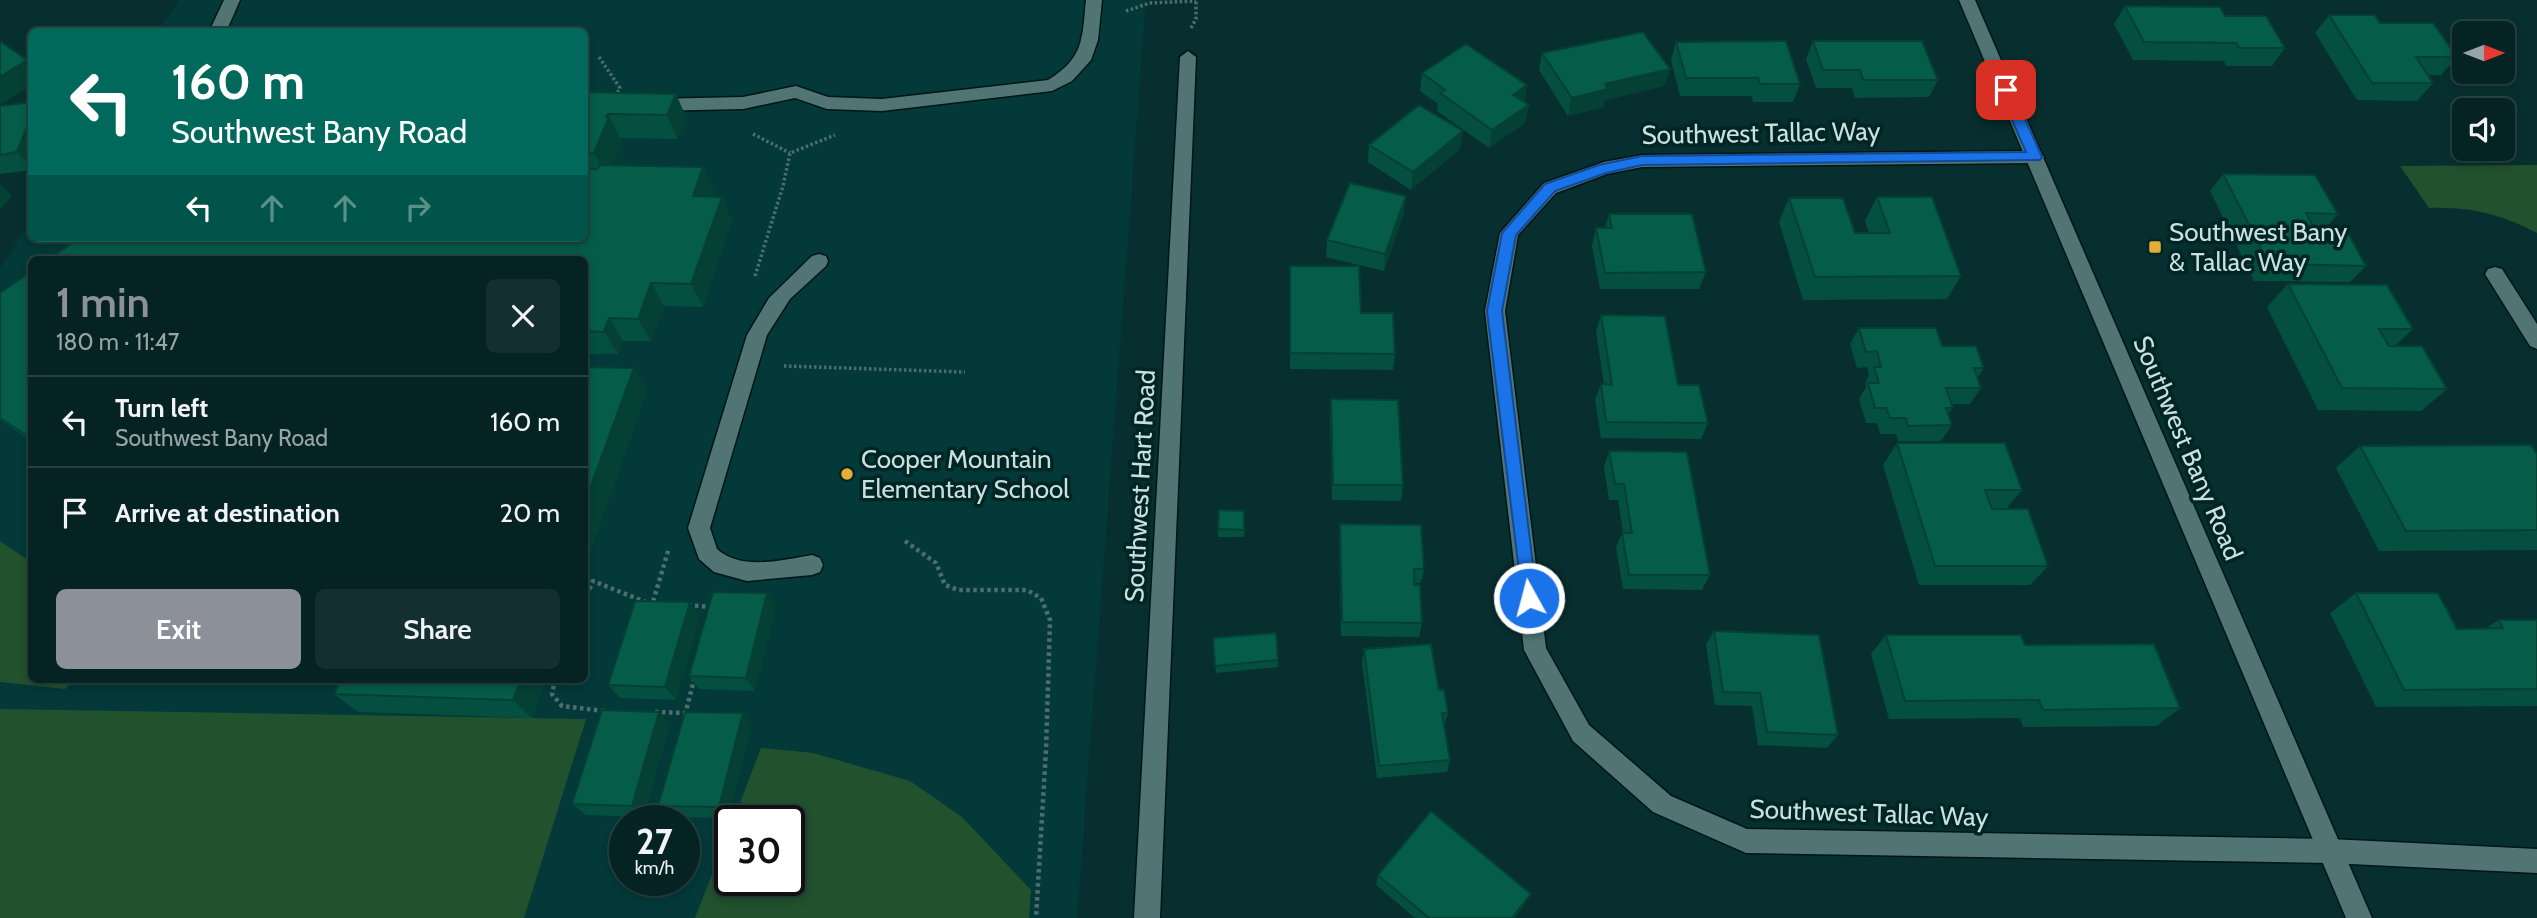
<!DOCTYPE html>
<html lang="en">
<head>
<meta charset="utf-8">
<style>
	:root { --surface:#062323; --page:#142f30; --text:#f1f3f6; --muted:#98a4a6; --line:#274041; --accent:#8c9099 }
	body { margin:0; font-family:Cabin,sans-serif; background:var(--page); color:var(--text); height:100vh; display:flex; flex-direction:column; font-size:26px; white-space:nowrap }
	* { box-sizing:border-box; margin:0 }
	p { font-size:23px; color:var(--muted) }
	.icon { flex:none; width:38px; height:38px; fill:none; stroke:currentColor; stroke-width:2; stroke-linecap:round; stroke-linejoin:round }
	.map { position:relative; flex:1; overflow:hidden }
	.details { position:absolute; left:28px; top:256px; width:560px; height:427px; display:flex; flex-direction:column; background:var(--surface); border-radius:10px; box-shadow:0 4px 10px #0003,0 0 0 2px var(--line) }
	.details>* { flex:none }
	.guide { position:absolute; left:28px; top:28px; width:560px; height:214px; border-radius:10px; box-shadow:0 4px 10px #0003,0 0 0 2px var(--line); background:#00695c; color:#fff; overflow:hidden }
	.needle { width:46px; rotate:90deg }
	.buttons { position:absolute; left:2452px; top:21px; display:grid; gap:14px }
	.buttons a { display:grid; place-items:center; width:63px; height:63px; border-radius:10px; background:var(--surface); box-shadow:0 4px 10px #0003,0 0 0 2px var(--line); font-size:35px }
	.speed { position:absolute; left:609px; top:805px; display:flex; gap:14px; font-size:35px; font-weight:700; text-align:center }
	.speed>* { display:grid; place-content:center; width:91px; height:91px; border-radius:50%; background:var(--surface); box-shadow:0 4px 10px #0003,0 0 0 2px var(--line); line-height:1 }
	.speed small { font-size:18px; font-weight:400 }
	.speed .limit { border:4px solid #111; border-radius:10px; background:#fff; color:#111 }
	.pin { position:absolute; display:grid; place-items:center; width:60px; height:60px; color:#fff; margin:-30px; border-radius:14px; box-shadow:0 4px 10px #0006 }
	.me { position:absolute; width:77px; margin:-38px; rotate:353deg; stroke-linejoin:round; filter:drop-shadow(0 0 5px #0008) }
	.turn { display:flex; align-items:center; gap:24px; height:147px; padding:0 28px; font-size:32px }
	.turn .icon { width:91px; height:91px; stroke-width:2.5 }
	.turn b { display:block; font-size:49px; line-height:60px }
	.lanes { display:flex; align-items:center; height:66px; padding:0 28px; background:#0003; justify-content:center; gap:35px; direction:ltr }
	.lanes .off { opacity:.35 }
	.round { display:grid; place-items:center; flex:none; width:74px; height:74px; border-radius:10px; background:var(--page) }
	.head { display:flex; align-items:center; justify-content:space-between; height:119px; padding:0 28px }
	h1 { font-size:42px; font-weight:600; line-height:52px; color:var(--accent) }
	.button { display:flex; gap:14px; margin-top:auto; padding:14px 28px }
	.button a { flex:1; height:80px; border-radius:10px; background:var(--accent); color:#fff; font-size:28px; font-weight:600; line-height:80px; text-align:center }
	.button a+a { background:var(--page); color:var(--text) }
	ul { padding:0; list-style:none }
	li { display:flex; align-items:center; gap:21px; height:91px; padding:0 28px; border-top:2px solid var(--line) }
	li div { flex:1 }
	li b { display:block; font-size:26px }
	li em { font-style:normal }
	.map>svg:first-child { display:block }
</style>
</head>
<body>
<div class="map">
<svg width="2537" height="918" viewBox="0 0 2537 918">
	<rect width="100%" height="100%" fill="#082f2f"/>
	<path fill="#033939" fill-rule="evenodd" d="M179 0H1146L1077 918H0V268L31 221 32 238H584V32L158 31ZM32 259H584V679H32ZM625 821H684V880H625ZM730 821H789V880H730Z"/>
	<path fill="#22512d" d="M2537 165V233C2502 214 2468 206 2429 208L2400 166Z
		M0 541 31 562 32 679H75L65 689 0 682Z
		M0 709 586 719 524 918H0Z
		M761 748 813 753 910 781 962 817 1031 890 1029 918H695L730 829V880H789V821H733Z"/>
	<g fill="none" stroke-linecap="round" stroke-linejoin="round">
		<defs>
			<path id="lane" d="M224 0H240L226 32H209Z
				M1086 0H1102L1098 40 1091 60 1072 81 1052 91 882 111 827 109 795 98 743 109 653 111 644 105 653 99 743 97 796 86 828 97 882 99 1048 80C1084 58 1082 39 1086 0Z
				M1188 51 1196 57 1160 918H1134L1180 57Z
				M819 254 826 256 828 261 826 266 790 299 767 335 710 528 717 549C741 571 783 560 812 555L820 558 823 565 820 572 812 575 747 581 714 572 699 559 688 528 747 335 769 298 812 256Z"/>
			<path id="street" d="M2035 151 2041 153 2044 157 2041 161 2035 163 1642 167 1607 174 1556 193 1518 235 1505 311 1546 648 1589 725 1671 796 1747 829 2330 839 2537 849V873L2330 863 1746 853 1653 812 1573 741 1524 650 1485 311 1500 233 1544 183 1604 162 1642 155Z
				M2495 267 2502 269 2537 324V349L2530 346 2485 274 2488 269Z"/>
			<path id="secondary" d="M1959 0H1975L2372 918H2346Z"/>
		</defs>
		<use href="#lane" stroke="#001516" stroke-width="3"/>
		<use href="#street" stroke="#001516" stroke-width="3"/>
		<use href="#secondary" stroke="#001516" stroke-width="3"/>
		<path stroke="#4e6e6e" stroke-width="3.5" stroke-dasharray="2.5 2.5" stroke-linecap="butt" d="M1126 11 1150 3 1196 1
			M1191 28 1196 19V0
			M599 57 620 88 616 95
			M753 134 790 153
			M755 276 783 186 790 153 835 135
			M784 366 965 372"/>
		<path stroke="#4e6e6e" stroke-width="4.5" stroke-dasharray="3.5 3.5" stroke-linecap="butt" d="M905 541 936 563 945 585 958 590H1027L1041 598 1050 620 1046 750 1036 918
			M584 602 593 581 648 603
			M655 605H652L669 548
			M688 605 712 607
			M555 679 552 694 562 706 604 711
			M655 712 686 713
			M685 715 695 676"/>
		<use href="#lane" fill="#507574" fill-rule="evenodd"/>
		<use href="#street" fill="#507574" fill-rule="evenodd"/>
		<use href="#secondary" fill="#507574" fill-rule="evenodd"/>
	</g>
	<path fill="#044f3f" d="M2125 6 2225 16 2285 48 2272 66H2226L2224 61 2133 60 2114 24Z
		M2329 15 2457 57 2441 75H2428L2433 83 2417 101 2357 100 2315 33Z
		M1813 41 1938 80 1929 97 1855 98 1852 88H1816L1806 59Z
		M1676 42 1800 84 1793 102H1753L1752 96H1680L1671 60Z
		M1542 53 1670 69 1664 86 1605 100 1603 107 1568 116 1539 70Z
		M1422 73 1527 85 1524 102 1525 123 1489 148 1437 111 1438 104 1420 91Z
		M584 92 687 119 678 139 620 138 622 142 612 165 703 167 714 191 712 196 722 197 732 220 703 307 664 306 651 341H623L618 354H584Z
		M32 102V170L0 174V106Z
		M1369 145 1460 149 1411 190 1368 162Z
		M2223 174 2338 214 2325 229 2366 266 2350 282 2254 281 2210 191Z
		M1877 197 1961 276 1947 299 1803 300 1779 222 1789 198 1855 233H1869L1865 221Z
		M1404 213 1384 271 1326 257 1327 240Z
		M1609 214 1706 272 1699 289H1600L1592 246 1596 228H1605Z
		M1290 266 1361 313 1395 354 1393 370 1290 369Z
		M32 271V442L0 420V293Z
		M2288 284 2413 329 2395 346 2447 389 2421 411 2318 410 2267 307Z
		M1601 315 1678 385 1708 423 1701 439 1601 438 1595 400 1601 384H1604L1596 332Z
		M1859 328 1942 346 1984 368 1978 377 1981 388 1970 404H1952L1953 408 1948 414 1952 425 1941 441H1898L1896 434H1880L1877 423H1866L1859 399 1866 387 1865 383 1869 375 1867 367 1857 368 1850 344Z
		M1331 399 1403 485 1401 501 1332 500 1330 415Z
		M1897 443 2022 490 2006 509 2048 566 2030 585H1919L1883 465Z
		M2360 446 2537 454V550L2379 551 2336 468Z
		M1609 451 1710 575 1702 590 1623 589 1616 547 1622 533H1623L1618 500H1609L1604 467Z
		M1244 511V537H1218V529Z
		M1340 524 1424 569 1421 583H1414L1422 623 1419 637 1341 636 1339 538Z
		M767 593 776 607 755 691 699 689 689 676Z
		M2356 593 2457 629 2486 628 2499 620H2537V706L2376 707 2330 613Z
		M700 616 676 700 620 698 608 685Z
		M1714 631 1838 735 1827 748 1758 745 1752 706 1715 705 1706 644Z
		M1886 635 2025 645 2180 708 2157 726 2023 727 2020 718 1889 719 1871 654Z
		M1213 638 1278 660V667L1216 673Z
		M1364 649 1439 690 1448 713 1444 726 1450 760 1447 772 1377 778 1362 663Z
		M546 679 532 718 358 712 334 694Z
		M670 724 644 817 586 815 572 804Z
		M752 726 729 818 670 817 658 806Z
		M1378 875 1525 904 1515 918H1415L1376 885Z"/>
	<path fill="#044033" d="M27 60 32 65V85L0 105V77Z
		M1670 69 1664 86 1605 100 1603 107 1568 116 1572 98 1605 84Z
		M1527 85 1524 103 1513 95Z
		M676 94 687 119 678 139 667 115Z
		M1529 105 1525 123 1489 148 1492 130Z
		M608 114 622 142 607 177 594 153Z
		M32 115V167L17 152Z
		M1463 131 1460 149 1411 190 1413 172Z
		M584 155 596 177 584 183Z
		M703 167 714 191 704 220 693 196Z
		M0 184 12 195 0 210Z
		M1406 196 1404 213 1384 271 1385 254Z
		M722 197 732 220 703 307 691 284Z
		M651 283 664 306 651 341 638 319Z
		M609 318 623 341 618 354 604 332Z
		M634 368 648 390 584 570V505Z
		M767 593 776 607 755 691 746 678Z
		M690 602 700 616 676 700 665 687Z
		M521 679H546L532 718 513 700Z
		M659 712 670 724 644 817 632 806Z
		M743 713 752 726 729 818 719 807Z
		M1531 894 1525 904 1515 918H1512Z"/>
	<path fill="#055c49" stroke="#044033" stroke-width="2" d="M2125 6 2220 7 2225 16H2266L2285 48H2239L2236 43 2144 42Z
		M2329 15H2375L2380 23H2433L2457 57H2416L2433 83H2372Z
		M1643 32 1670 69 1605 84 1608 89 1572 98 1542 53Z
		M0 41 27 60 0 77Z
		M1786 41 1800 84H1760L1758 78H1686L1676 42Z
		M1813 41H1922L1938 80H1863L1860 70H1823Z
		M1466 44 1527 85 1513 95 1529 105 1492 130 1440 93 1445 90 1422 73Z
		M584 92 676 94 667 115 608 114 606 117H609L594 153H584Z
		M32 102V115L17 152 0 155V106Z
		M1419 105 1463 131 1413 172 1369 145Z
		M600 165 703 167 693 196 722 197 691 284 651 283 638 319 609 318 604 332 584 331V259H49L79 238H584V169H597Z
		M2223 174 2315 175 2338 214 2306 213 2314 228 2346 229 2366 266 2269 264Z
		M1350 183 1406 196 1385 254 1327 240Z
		M1877 197H1932L1961 276 1815 277 1789 198H1843L1855 233H1890Z
		M1609 214H1692L1706 272 1605 273 1596 228H1612Z
		M1290 266H1359L1361 313H1393L1395 354 1290 353Z
		M32 271V439L0 418V293Z
		M2288 284 2387 285 2413 329H2379L2389 346H2422L2447 389 2342 388Z
		M1601 315 1665 316 1678 385H1699L1708 423 1606 422 1601 384 1612 385Z
		M1859 328H1936L1942 346H1976L1984 368H1974L1981 388H1946L1953 408H1946L1952 425 1908 426 1906 418H1890L1886 408H1875L1868 383H1879L1874 367H1881L1877 351 1866 352Z
		M584 367 634 368 584 505Z
		M1331 399 1398 400 1403 485H1333Z
		M1897 443H2005L2022 490H1985L1992 509H2028L2048 566H1935Z
		M2531 445 2537 454V530L2406 531 2360 446Z
		M1609 451 1687 452 1710 575H1629L1622 533H1632L1624 484H1615Z
		M1219 510 1244 511V530L1218 529Z
		M1340 524 1421 525 1424 569H1414V585H1420L1422 623 1342 622Z
		M713 592 767 593 746 678 689 676Z
		M2356 593H2438L2457 629 2503 628 2499 620H2537V689L2404 690Z
		M635 601 690 602 665 687 608 685Z
		M1714 631 1819 635 1838 735 1767 732 1760 693 1723 692Z
		M1276 633 1278 660 1215 666 1213 638Z
		M1886 635H2021L2025 645 2154 644 2180 708 2043 710 2039 700 1905 701Z
		M1431 644 1439 690H1444L1448 713H1442L1450 760 1379 766 1364 649Z
		M341 679H521L513 700 334 694Z
		M602 710 659 712 632 806 572 804Z
		M685 712 743 713 719 807 658 806Z
		M1431 811 1531 894 1512 918H1429L1378 875Z"/>
	<path fill="#1a73e8" stroke="#114b97" stroke-width="2" d="M2006 85 2012 90 2042 157 2040 160 1642 165 1606 173 1555 191 1516 235 1502 311 1537 598 1535 603 1529 605 1523 603 1487 311 1502 233 1545 184 1599 165 1642 156 2026 152 1999 90Z"/>
	<g fill="#e6ad36" stroke="#002525" stroke-width="2.5">
		<rect x="2148" y="240" width="14" height="14" rx="3.5"/>
		<circle cx="847" cy="474" r="7"/>
	</g>
	<g text-anchor="middle" dominant-baseline="central" stroke-width="7" stroke-linejoin="round" paint-order="stroke">
		<g font-size="26" fill="#cbdfde" stroke="#002525">
			<text transform="translate(1761 133) rotate(-1)">Southwest Tallac Way</text>
			<text transform="translate(2188 448) rotate(67)">Southwest Bany Road</text>
			<text transform="translate(1140 486) rotate(-87)">Southwest Hart Road</text>
			<text transform="translate(1869 813) rotate(2)">Southwest Tallac Way</text>
		</g>
		<g font-size="26" fill="#cbdfde" stroke="#002525" text-anchor="start">
			<text x="2169" y="232">Southwest Bany<tspan x="2169" dy="30">&amp; Tallac Way</tspan></text>
			<text x="861" y="459">Cooper Mountain<tspan x="861" dy="30">Elementary School</tspan></text>
		</g>
	</g>
</svg>
<div class="buttons">
<a><svg class="needle" viewBox="-14 -14 28 28"><path d="M0-13l5 13h-10z" fill="#e53935"/><path d="M0 13l5-13h-10z" fill="#98a4a6"/></svg></a>
<a><svg class="icon" aria-label="sound" viewBox="0 0 24 24"><path d="M4 9h4l5-4v14l-5-4H4zM17 9q2 3 0 6"/></svg></a>
</div>
<div class="speed"><div>27<small>km/h</small></div><div class="limit">30</div></div>
<div class="pin" style="left:2006px;top:90px;background:#d93025"><svg class="icon" aria-label="arrive" viewBox="0 0 24 24"><path d="M6 21V4h12l-3 4 3 4H6"/></svg></div>
<svg class="me" style="left:1529px;top:598px" viewBox="-20 -20 40 40"><circle r="17" fill="#1a73e8" stroke="#fff" stroke-width="3"/><path d="M0-11L8 9 0 5-8 9z" fill="#fff"/></svg>
<div class="guide">
<div class="turn"><svg class="icon" aria-label="left" viewBox="0 0 24 24"><path d="M17 20v-9H6M10 6l-5 5 5 5"/></svg><div><b>160 m</b>Southwest Bany Road</div></div>
<div class="lanes"><svg class="icon" aria-label="left" viewBox="0 0 24 24"><path d="M17 20v-9H6M10 6l-5 5 5 5"/></svg><svg class="icon off" aria-label="ahead" viewBox="0 0 24 24"><path d="M12 20V5M6 11l6-6 6 6"/></svg><svg class="icon off" aria-label="ahead" viewBox="0 0 24 24"><path d="M12 20V5M6 11l6-6 6 6"/></svg><svg class="icon off" aria-label="right" viewBox="0 0 24 24"><path d="M7 20v-9h11M14 6l5 5-5 5"/></svg></div>
</div>
<section class="details">
<div class="head"><div><h1>1 min</h1><p>180 m · 11:47</p></div><a class="round"><svg class="icon" aria-label="close" viewBox="0 0 24 24"><path d="M6 6l12 12M18 6L6 18"/></svg></a></div>
<ul>
<li><svg class="icon" aria-label="left" viewBox="0 0 24 24"><path d="M17 20v-9H6M10 6l-5 5 5 5"/></svg><div><b>Turn left</b><p>Southwest Bany Road</p></div><em>160 m</em></li>
<li><svg class="icon" aria-label="arrive" viewBox="0 0 24 24"><path d="M6 21V4h12l-3 4 3 4H6"/></svg><div><b>Arrive at destination</b></div><em>20 m</em></li>
</ul>
<div class="button"><a>Exit</a><a>Share</a></div>
</section>
</div>
</body>
</html>
